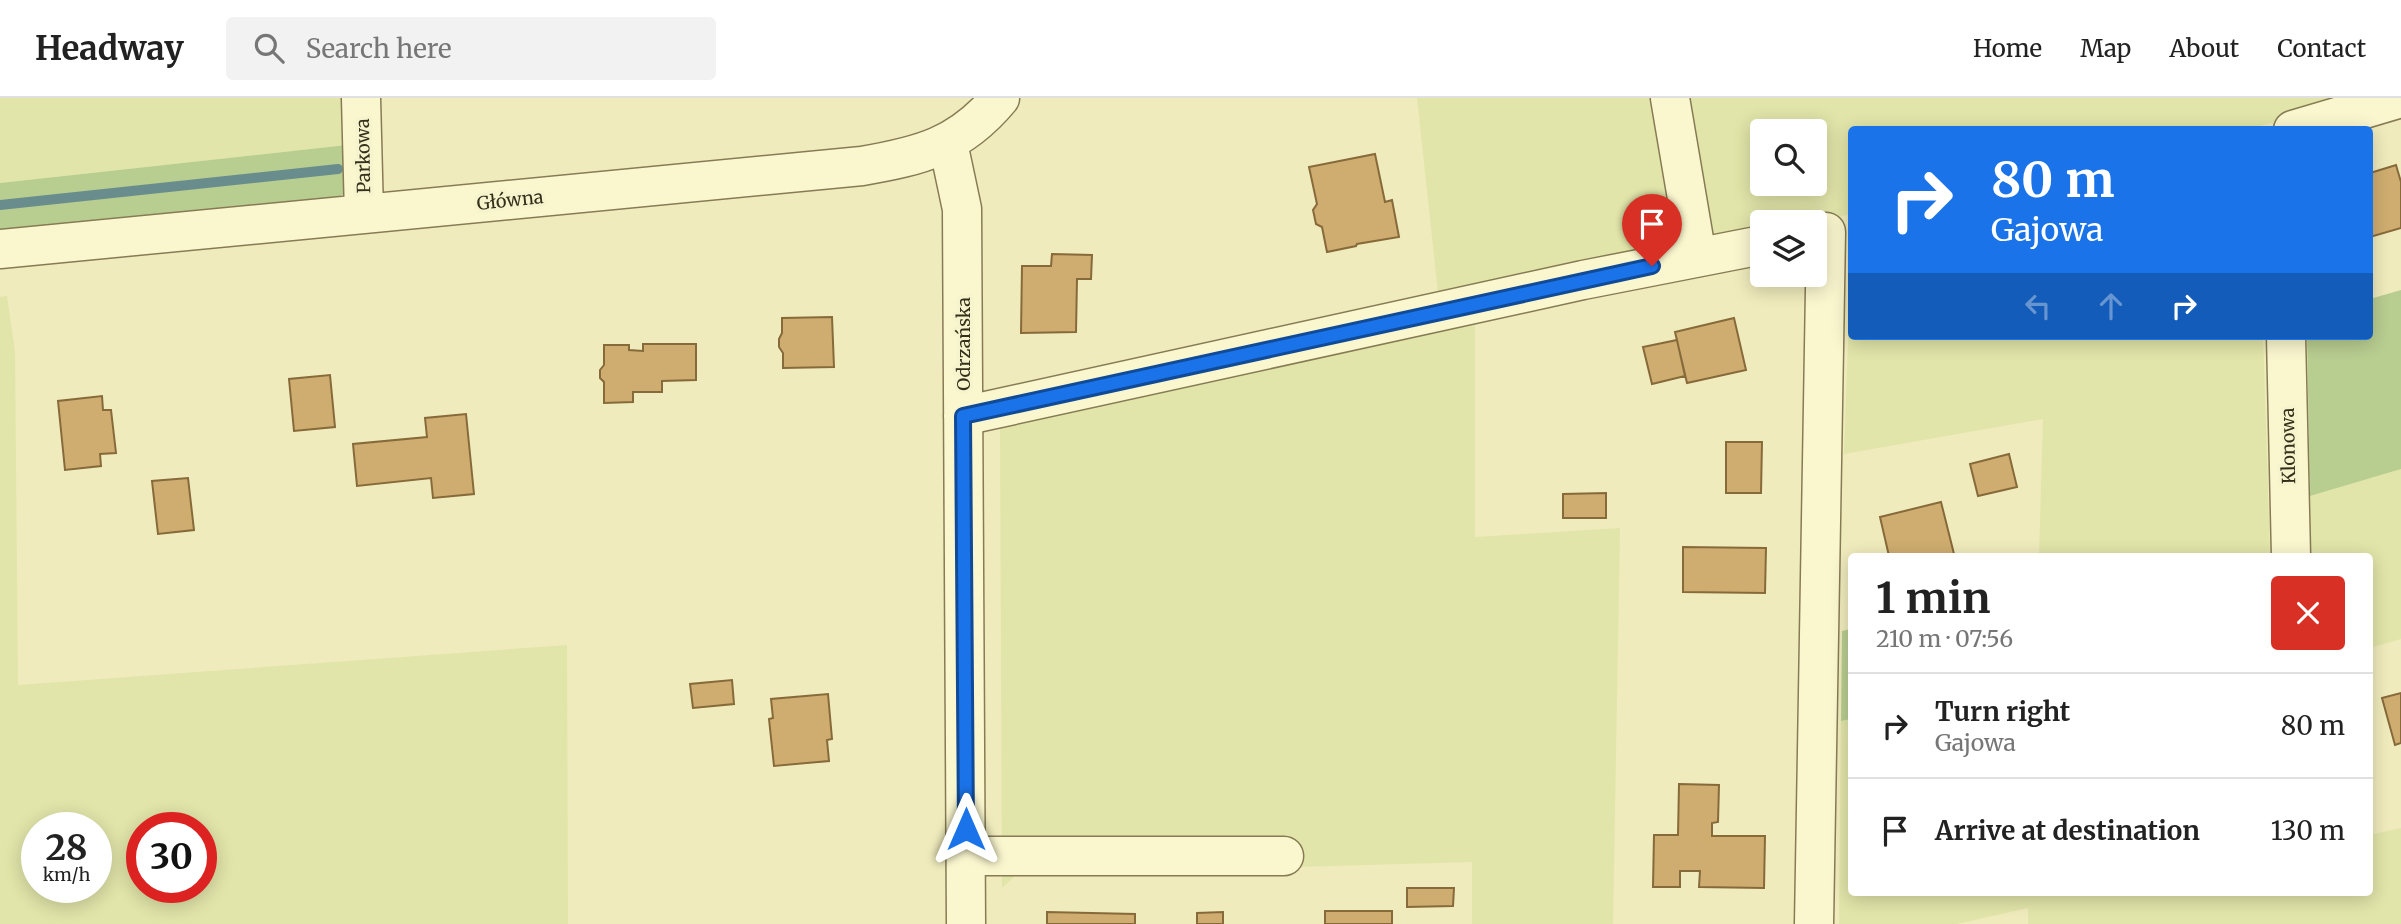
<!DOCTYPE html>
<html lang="en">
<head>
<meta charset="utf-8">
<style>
	:root { --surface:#fff; --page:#f2f2f2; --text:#222; --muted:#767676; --line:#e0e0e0 }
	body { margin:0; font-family:Merriweather,serif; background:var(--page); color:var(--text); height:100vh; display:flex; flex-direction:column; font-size:26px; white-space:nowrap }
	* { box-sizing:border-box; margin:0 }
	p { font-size:23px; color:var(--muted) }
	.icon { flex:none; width:38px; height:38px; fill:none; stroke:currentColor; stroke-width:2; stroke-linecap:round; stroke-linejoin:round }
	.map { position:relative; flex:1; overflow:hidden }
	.side { position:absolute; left:1848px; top:455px; width:525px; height:343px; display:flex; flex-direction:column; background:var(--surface); border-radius:7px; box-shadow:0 4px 18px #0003 }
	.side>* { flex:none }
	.guide { position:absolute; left:1848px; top:28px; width:525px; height:214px; border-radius:7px; box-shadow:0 4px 18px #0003; background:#1a73e8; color:#fff; overflow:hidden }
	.tools { position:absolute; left:1750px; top:21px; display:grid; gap:14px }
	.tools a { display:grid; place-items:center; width:77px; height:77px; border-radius:7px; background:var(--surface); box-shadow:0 4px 18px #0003; font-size:35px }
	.speed { position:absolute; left:21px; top:714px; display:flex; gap:14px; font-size:35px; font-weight:700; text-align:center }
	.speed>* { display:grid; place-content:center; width:91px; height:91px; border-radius:50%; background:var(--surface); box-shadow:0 4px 18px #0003; line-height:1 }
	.speed small { font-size:18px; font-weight:400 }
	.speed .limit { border:10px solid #d22; background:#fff; color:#111 }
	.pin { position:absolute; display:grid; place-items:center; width:60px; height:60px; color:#fff; margin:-72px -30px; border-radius:50% 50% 50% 0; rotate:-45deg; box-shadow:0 0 7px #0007 }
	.pin .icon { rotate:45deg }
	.me { position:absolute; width:77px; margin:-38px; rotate:0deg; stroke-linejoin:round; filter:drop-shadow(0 0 5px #0008) }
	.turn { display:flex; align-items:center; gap:24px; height:147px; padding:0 28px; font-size:32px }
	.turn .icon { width:91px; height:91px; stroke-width:2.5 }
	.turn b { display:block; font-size:49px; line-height:60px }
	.lanes { display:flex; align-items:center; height:66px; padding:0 28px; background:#0003; justify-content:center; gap:35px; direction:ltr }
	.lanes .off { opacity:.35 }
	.round { display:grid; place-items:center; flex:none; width:74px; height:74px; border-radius:7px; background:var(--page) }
	.overview { display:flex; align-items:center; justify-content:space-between; height:119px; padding:0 28px }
	h1 { font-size:42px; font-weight:700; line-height:52px }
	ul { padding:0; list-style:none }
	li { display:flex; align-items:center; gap:21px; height:105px; padding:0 28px; border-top:2px solid var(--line) }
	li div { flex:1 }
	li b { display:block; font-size:26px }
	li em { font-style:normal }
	header { display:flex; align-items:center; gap:42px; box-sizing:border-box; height:98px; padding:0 35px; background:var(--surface); border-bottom:2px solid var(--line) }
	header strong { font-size:33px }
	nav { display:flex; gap:38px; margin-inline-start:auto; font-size:24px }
	.search { width:490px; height:63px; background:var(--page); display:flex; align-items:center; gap:18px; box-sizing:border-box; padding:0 24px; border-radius:7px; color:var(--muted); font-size:26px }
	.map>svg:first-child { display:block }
</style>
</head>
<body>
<header>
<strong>Headway</strong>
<div class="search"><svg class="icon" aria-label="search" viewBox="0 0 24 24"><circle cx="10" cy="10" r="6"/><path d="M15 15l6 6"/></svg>Search here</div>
<nav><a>Home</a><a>Map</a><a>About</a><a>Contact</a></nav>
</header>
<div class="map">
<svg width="2401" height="826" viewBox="0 0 2401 826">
	<rect width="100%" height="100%" fill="#efebbc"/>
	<path fill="#e1e5a9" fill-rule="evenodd" d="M0 0H343L347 47 0 85Z
		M1417 0H2357L2250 31 1852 32 1851 116 1814 124H1762V135L1439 204ZM1762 33H1815V86H1762Z
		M1851 160 1852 238H2263L2270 458H2039L2043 321 1844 356Z
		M7 198 15 254 18 587 567 547 568 826H0V199ZM37 730H96V789H37ZM142 730H201V789H142Z
		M1475 225V439L1620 430 1613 826H1472V764L1222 771 1020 773 1002 790 1000 327Z
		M2401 371V541L2370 550V458H2311L2310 398Z
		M1851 621 1852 794H2370V737L2401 730V826H2028V810L1957 826H1839L1841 623Z"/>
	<path fill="#b8cd90" d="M347 47 348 94 332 102 0 136V85Z
		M2401 192V371L2310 398 2307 238H2370V201Z
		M1851 531V621L1841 623 1842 533Z"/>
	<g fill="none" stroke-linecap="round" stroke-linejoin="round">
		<path stroke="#688d8c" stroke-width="10" d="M0 107 338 71"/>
	</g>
	<path fill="#cfad70" stroke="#876a3a" stroke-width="2" d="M1375 56 1385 104 1392 102 1399 139 1357 146 1356 148 1327 154 1322 129 1316 126 1313 112 1317 106 1309 69Z
		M2396 67 2401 84V130L2370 139V75Z
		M1052 156 1092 157 1091 181H1077L1076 234 1021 235 1022 168H1051Z
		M832 219 834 269 783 270V255L779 249V241L782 235V220Z
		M1734 220 1746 272 1687 285 1675 234Z
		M1677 242 1685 278 1652 286 1643 249Z
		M643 246H696V282L662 283V294H633V304L604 305V284L600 280V272L604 267V247H629V252L643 253Z
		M330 277 335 329 294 333 289 281Z
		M102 298 103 312H111L116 355 100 356 101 368 65 372 58 303Z
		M466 316 474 396 433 400 431 380 357 388 353 346 427 339 425 320Z
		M1726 344H1762L1761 395H1726Z
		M2009 356 2017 389 1978 398 1970 366Z
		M188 380 194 432 158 436 152 383Z
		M1606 395V420H1563V396Z
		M1941 404 1954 456 1942 458H1889L1880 419Z
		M1683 449 1766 450 1765 495 1683 494Z
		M732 582 734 606 693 610 690 586Z
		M2401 595V645L2395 647 2382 600Z
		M828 596 832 641 827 642 829 663 774 668 769 621 773 620 771 601Z
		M1679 686 1719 687 1718 724 1712 725V738H1765L1764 790 1699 789 1700 773H1680V789H1653L1654 737H1678Z
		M1407 790H1454L1453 808 1407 809Z
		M1325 813H1392V826H1325Z
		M1047 814 1135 816V826H1047Z
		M1223 814V826H1197V815Z"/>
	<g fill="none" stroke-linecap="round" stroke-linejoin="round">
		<defs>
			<path id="minor" d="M361 0 364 116
				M1670 0 1697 159
				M2293 32 2401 0
				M948 45 962 111 966 826
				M0 151 862 68C921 58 960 48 1000 0
				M2286 238 2291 458
				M963 318 1583 182 1762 147
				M966 758H1284
				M1814 826 1826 134"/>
		</defs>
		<use href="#minor" stroke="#877b55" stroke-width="41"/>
		<use href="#minor" stroke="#faf7cf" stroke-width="38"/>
	</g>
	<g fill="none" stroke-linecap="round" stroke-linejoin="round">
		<defs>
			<path id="route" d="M966 731 963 318 1652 168"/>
		</defs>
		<use href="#route" stroke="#114b97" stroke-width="18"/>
		<use href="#route" stroke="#1a73e8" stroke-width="12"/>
	</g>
	<g text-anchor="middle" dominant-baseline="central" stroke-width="7" stroke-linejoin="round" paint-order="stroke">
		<g font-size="18" fill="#352e1b" stroke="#f6f4cc">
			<text transform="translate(363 58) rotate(-91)">Parkowa</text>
			<text transform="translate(510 102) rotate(-6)">Główna</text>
			<text transform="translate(963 246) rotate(-90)">Odrzańska</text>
			<text transform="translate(2288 348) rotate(-91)">Klonowa</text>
		</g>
	</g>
</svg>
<div class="tools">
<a><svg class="icon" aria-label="search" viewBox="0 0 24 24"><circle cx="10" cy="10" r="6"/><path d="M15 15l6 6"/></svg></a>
<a><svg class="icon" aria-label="layers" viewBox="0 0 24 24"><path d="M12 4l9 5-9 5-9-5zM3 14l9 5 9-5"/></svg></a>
</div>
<div class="speed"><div>28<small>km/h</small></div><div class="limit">30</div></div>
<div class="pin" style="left:1652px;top:168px;background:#d93025"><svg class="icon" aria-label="arrive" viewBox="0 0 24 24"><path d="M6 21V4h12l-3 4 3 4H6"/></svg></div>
<svg class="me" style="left:966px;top:731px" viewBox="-20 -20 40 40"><path d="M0-17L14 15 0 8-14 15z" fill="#1a73e8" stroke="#fff" stroke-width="4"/></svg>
<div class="guide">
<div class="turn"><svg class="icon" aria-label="right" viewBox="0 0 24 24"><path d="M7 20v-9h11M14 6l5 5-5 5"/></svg><div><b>80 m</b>Gajowa</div></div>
<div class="lanes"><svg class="icon off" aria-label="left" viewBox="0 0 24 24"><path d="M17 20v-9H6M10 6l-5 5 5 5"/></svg><svg class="icon off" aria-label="ahead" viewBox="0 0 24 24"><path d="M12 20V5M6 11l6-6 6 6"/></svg><svg class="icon" aria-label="right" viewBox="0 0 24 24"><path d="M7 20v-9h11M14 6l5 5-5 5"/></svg></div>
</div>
<section class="side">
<div class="overview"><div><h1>1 min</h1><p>210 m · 07:56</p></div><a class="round" style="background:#d93025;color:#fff"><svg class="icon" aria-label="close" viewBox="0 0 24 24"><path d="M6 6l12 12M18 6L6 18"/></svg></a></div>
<ul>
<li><svg class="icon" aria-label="right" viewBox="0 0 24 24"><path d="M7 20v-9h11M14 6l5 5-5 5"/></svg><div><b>Turn right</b><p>Gajowa</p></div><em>80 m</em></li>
<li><svg class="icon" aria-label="arrive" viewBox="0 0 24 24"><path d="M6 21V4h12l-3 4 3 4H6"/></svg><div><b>Arrive at destination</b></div><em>130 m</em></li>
</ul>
</section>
</div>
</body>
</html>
